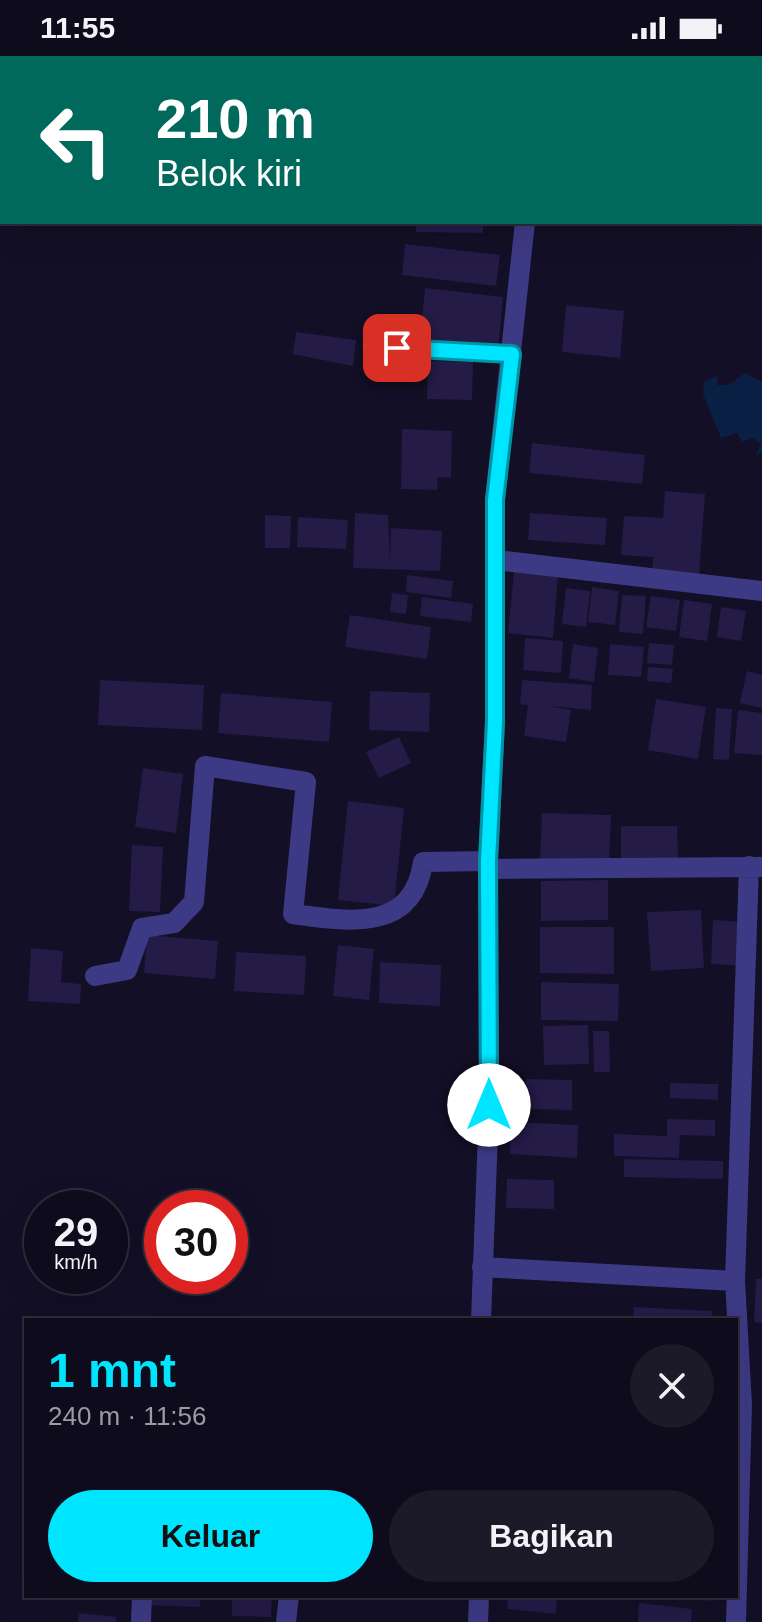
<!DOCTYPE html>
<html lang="id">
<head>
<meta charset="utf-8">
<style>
	:root { --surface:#0e0b1c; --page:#1c1929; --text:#f1f3f6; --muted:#9b9ba3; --line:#2e2b3b; --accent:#00e5ff }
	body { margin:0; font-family:Arial,sans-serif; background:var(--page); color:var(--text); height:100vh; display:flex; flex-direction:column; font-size:30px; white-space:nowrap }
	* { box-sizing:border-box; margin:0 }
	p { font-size:26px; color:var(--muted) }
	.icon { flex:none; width:44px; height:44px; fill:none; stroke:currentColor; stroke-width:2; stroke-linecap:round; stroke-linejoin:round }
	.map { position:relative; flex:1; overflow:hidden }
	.panel { position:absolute; left:24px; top:1262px; width:714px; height:280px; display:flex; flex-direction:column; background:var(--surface); border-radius:0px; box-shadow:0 8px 32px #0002,0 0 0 2px var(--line) }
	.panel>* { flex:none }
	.top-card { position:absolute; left:0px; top:0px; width:762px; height:168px; box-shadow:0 8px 32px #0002,0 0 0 2px var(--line); background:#00695c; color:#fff; overflow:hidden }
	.speed { position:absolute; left:24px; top:1134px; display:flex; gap:16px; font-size:40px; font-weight:700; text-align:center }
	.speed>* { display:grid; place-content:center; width:104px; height:104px; border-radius:50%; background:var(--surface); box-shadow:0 8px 32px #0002,0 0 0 2px var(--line); line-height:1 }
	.speed small { font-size:20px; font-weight:400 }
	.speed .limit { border:12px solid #d22; background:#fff; color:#111 }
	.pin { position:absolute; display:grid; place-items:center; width:68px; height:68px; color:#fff; margin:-34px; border-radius:16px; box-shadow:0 4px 12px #0006 }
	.me { position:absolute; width:88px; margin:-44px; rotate:0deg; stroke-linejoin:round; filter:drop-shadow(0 0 6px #0008) }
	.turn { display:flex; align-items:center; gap:28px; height:168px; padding:0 24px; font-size:36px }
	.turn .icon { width:104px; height:104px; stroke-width:2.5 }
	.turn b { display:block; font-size:56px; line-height:68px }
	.round { display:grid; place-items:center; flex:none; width:84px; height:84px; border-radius:42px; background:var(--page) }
	.summary { display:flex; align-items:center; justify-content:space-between; height:136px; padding:0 24px }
	h1 { font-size:48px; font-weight:700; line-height:60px; color:var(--accent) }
	.button { display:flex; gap:16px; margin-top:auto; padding:16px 24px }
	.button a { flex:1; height:92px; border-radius:48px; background:var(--accent); color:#111; font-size:32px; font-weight:700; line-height:92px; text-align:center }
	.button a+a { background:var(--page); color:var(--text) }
	.status { display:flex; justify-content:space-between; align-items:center; height:56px; padding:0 40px; background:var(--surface); direction:ltr }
	.status svg { height:22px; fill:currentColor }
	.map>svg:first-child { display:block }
</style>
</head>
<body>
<div class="status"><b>11:55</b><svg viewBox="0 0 49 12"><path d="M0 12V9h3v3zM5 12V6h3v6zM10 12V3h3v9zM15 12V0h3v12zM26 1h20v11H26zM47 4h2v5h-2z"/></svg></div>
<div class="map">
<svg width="762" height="1566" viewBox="0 0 762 1566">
	<rect width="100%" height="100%" fill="#130f26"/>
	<path fill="#0a1f44" d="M745 317 762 326V395L755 401 761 389 753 382 742 386 737 377 721 382 703 338 704 326 718 319 717 329H729Z"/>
	<path fill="#241b47" d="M416 166H483V177L416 176Z
		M405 188 500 199 496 230 402 219Z
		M425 232 503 241 498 293 420 284Z
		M566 249 624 255 620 302 562 296Z
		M296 276 356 284 353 310 293 298Z
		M428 305 473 306 472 344 427 343Z
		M402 373 452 375 451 422 438 421 437 434 401 433Z
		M532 387 645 399 642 428 529 417Z
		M665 435 705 438 699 520 652 517 653 501 621 499 624 460 663 462Z
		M355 457 388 459 390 506 391 472 442 475 440 515 353 512Z
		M530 457 607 462 605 489 528 484Z
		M265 459 291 460 290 492H265Z
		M298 461 348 464 346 493 297 491Z
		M514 515 558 519 553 582 508 577Z
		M407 519 453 525 451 542 406 536Z
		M592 531 619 535 615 569 588 566Z
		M566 532 590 535 586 571 562 568Z
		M392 537 408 539 406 558 390 556Z
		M622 539 646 540 643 578 619 576Z
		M651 540 680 544 676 575 646 571Z
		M422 541 473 548 471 566 420 560Z
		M684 544 712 548 707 585 679 581Z
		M721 551 746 555 741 585 717 581Z
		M350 559 431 571 427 603 345 591Z
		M525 582 563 585 561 617 523 614Z
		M649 587 674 589 672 609 647 607Z
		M573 588 598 592 594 626 569 622Z
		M610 588 644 591 641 621 608 619Z
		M648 611 673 613 671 627 647 625Z
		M747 615 762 619V652L740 647Z
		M100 624 204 629 202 674 98 669Z
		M522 624 592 629 591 654 548 650 571 654 566 686 524 680 528 649 520 648Z
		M370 635 430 637 429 676 369 674Z
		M221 637 332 646 329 686 218 677Z
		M656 643 706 651 698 703 648 694Z
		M716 652 732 653 729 704 713 703Z
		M738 654 762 657V699L734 697Z
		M399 681 411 707 379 722 366 696Z
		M143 712 183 718 176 777 135 771Z
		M348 745 404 752 394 850 338 844Z
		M542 757 611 759 609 808 540 805Z
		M621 770H677L678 803 621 804Z
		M132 789 163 791 160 856 129 855Z
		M608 824V864L541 865V825Z
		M701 854 704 912 651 915 647 856Z
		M713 864 747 866 744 910 711 908Z
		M540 871H614V918L540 917Z
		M147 879 218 885 215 923 144 917Z
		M338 889 374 893 369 944 333 940Z
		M31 892 63 895 61 926 81 928 80 948 28 945Z
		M236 896 306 900 304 939 234 935Z
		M380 906 441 909 440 950 379 947Z
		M541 926 619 928 618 965 541 964Z
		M588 969 589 1008 544 1009 543 970Z
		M593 975H609L610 1016H594Z
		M526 1023 572 1024V1054L526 1053Z
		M670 1027 718 1028V1044L670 1042Z
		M667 1063 715 1064V1080L680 1079 679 1102 614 1100V1078L667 1080Z
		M511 1066 578 1069 577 1102 510 1098Z
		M624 1103 723 1105V1123L624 1121Z
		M507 1123 554 1124V1153L506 1152Z
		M756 1223H762V1267L754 1266Z
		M634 1251 712 1255 711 1264H633Z
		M144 1540H200V1551L144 1549Z
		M232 1540H272L271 1561 232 1560Z
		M508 1540 557 1541 556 1558 507 1553Z
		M678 1540H711L710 1545Z
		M639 1547 692 1553 691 1566H638Z
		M79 1557 116 1561V1566H78Z"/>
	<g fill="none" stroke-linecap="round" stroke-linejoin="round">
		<path stroke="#3d3a85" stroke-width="11" d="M368 290 512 298"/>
		<path stroke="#3d3a85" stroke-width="20" d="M565 2 567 0
			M496 504 762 535
			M489 813 762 811
			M95 920 127 914 142 872 174 867 194 846 205 710 306 726 293 858C345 865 413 878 423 806L488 805
			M482 1211 735 1225
			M481 1264 489 1049 488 805 495 666V444L525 166
			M141 1566 142 1540
			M286 1566 289 1540
			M478 1566 479 1540
			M736 1566 742 1349 735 1225 749 810"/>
	</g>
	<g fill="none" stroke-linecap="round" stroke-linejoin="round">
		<defs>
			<path id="route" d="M397 292 512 298 495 444V666L488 805 489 1049"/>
		</defs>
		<use href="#route" stroke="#0095a6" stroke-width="20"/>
		<use href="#route" stroke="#00e5ff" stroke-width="14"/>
	</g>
</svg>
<div class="speed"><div>29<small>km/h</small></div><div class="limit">30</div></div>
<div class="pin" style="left:397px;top:292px;background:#d93025"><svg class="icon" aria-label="arrive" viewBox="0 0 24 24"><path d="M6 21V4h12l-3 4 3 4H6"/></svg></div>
<svg class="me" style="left:489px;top:1049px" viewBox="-20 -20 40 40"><circle r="19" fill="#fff"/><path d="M0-13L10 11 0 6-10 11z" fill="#00e5ff"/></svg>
<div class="top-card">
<div class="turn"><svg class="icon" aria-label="left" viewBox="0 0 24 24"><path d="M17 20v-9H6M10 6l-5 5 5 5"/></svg><div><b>210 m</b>Belok kiri</div></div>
</div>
<section class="panel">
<div class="summary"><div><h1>1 mnt</h1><p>240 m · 11:56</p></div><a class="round"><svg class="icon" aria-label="close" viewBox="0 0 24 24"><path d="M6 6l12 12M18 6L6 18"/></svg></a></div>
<div class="button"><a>Keluar</a><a>Bagikan</a></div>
</section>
</div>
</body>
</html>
